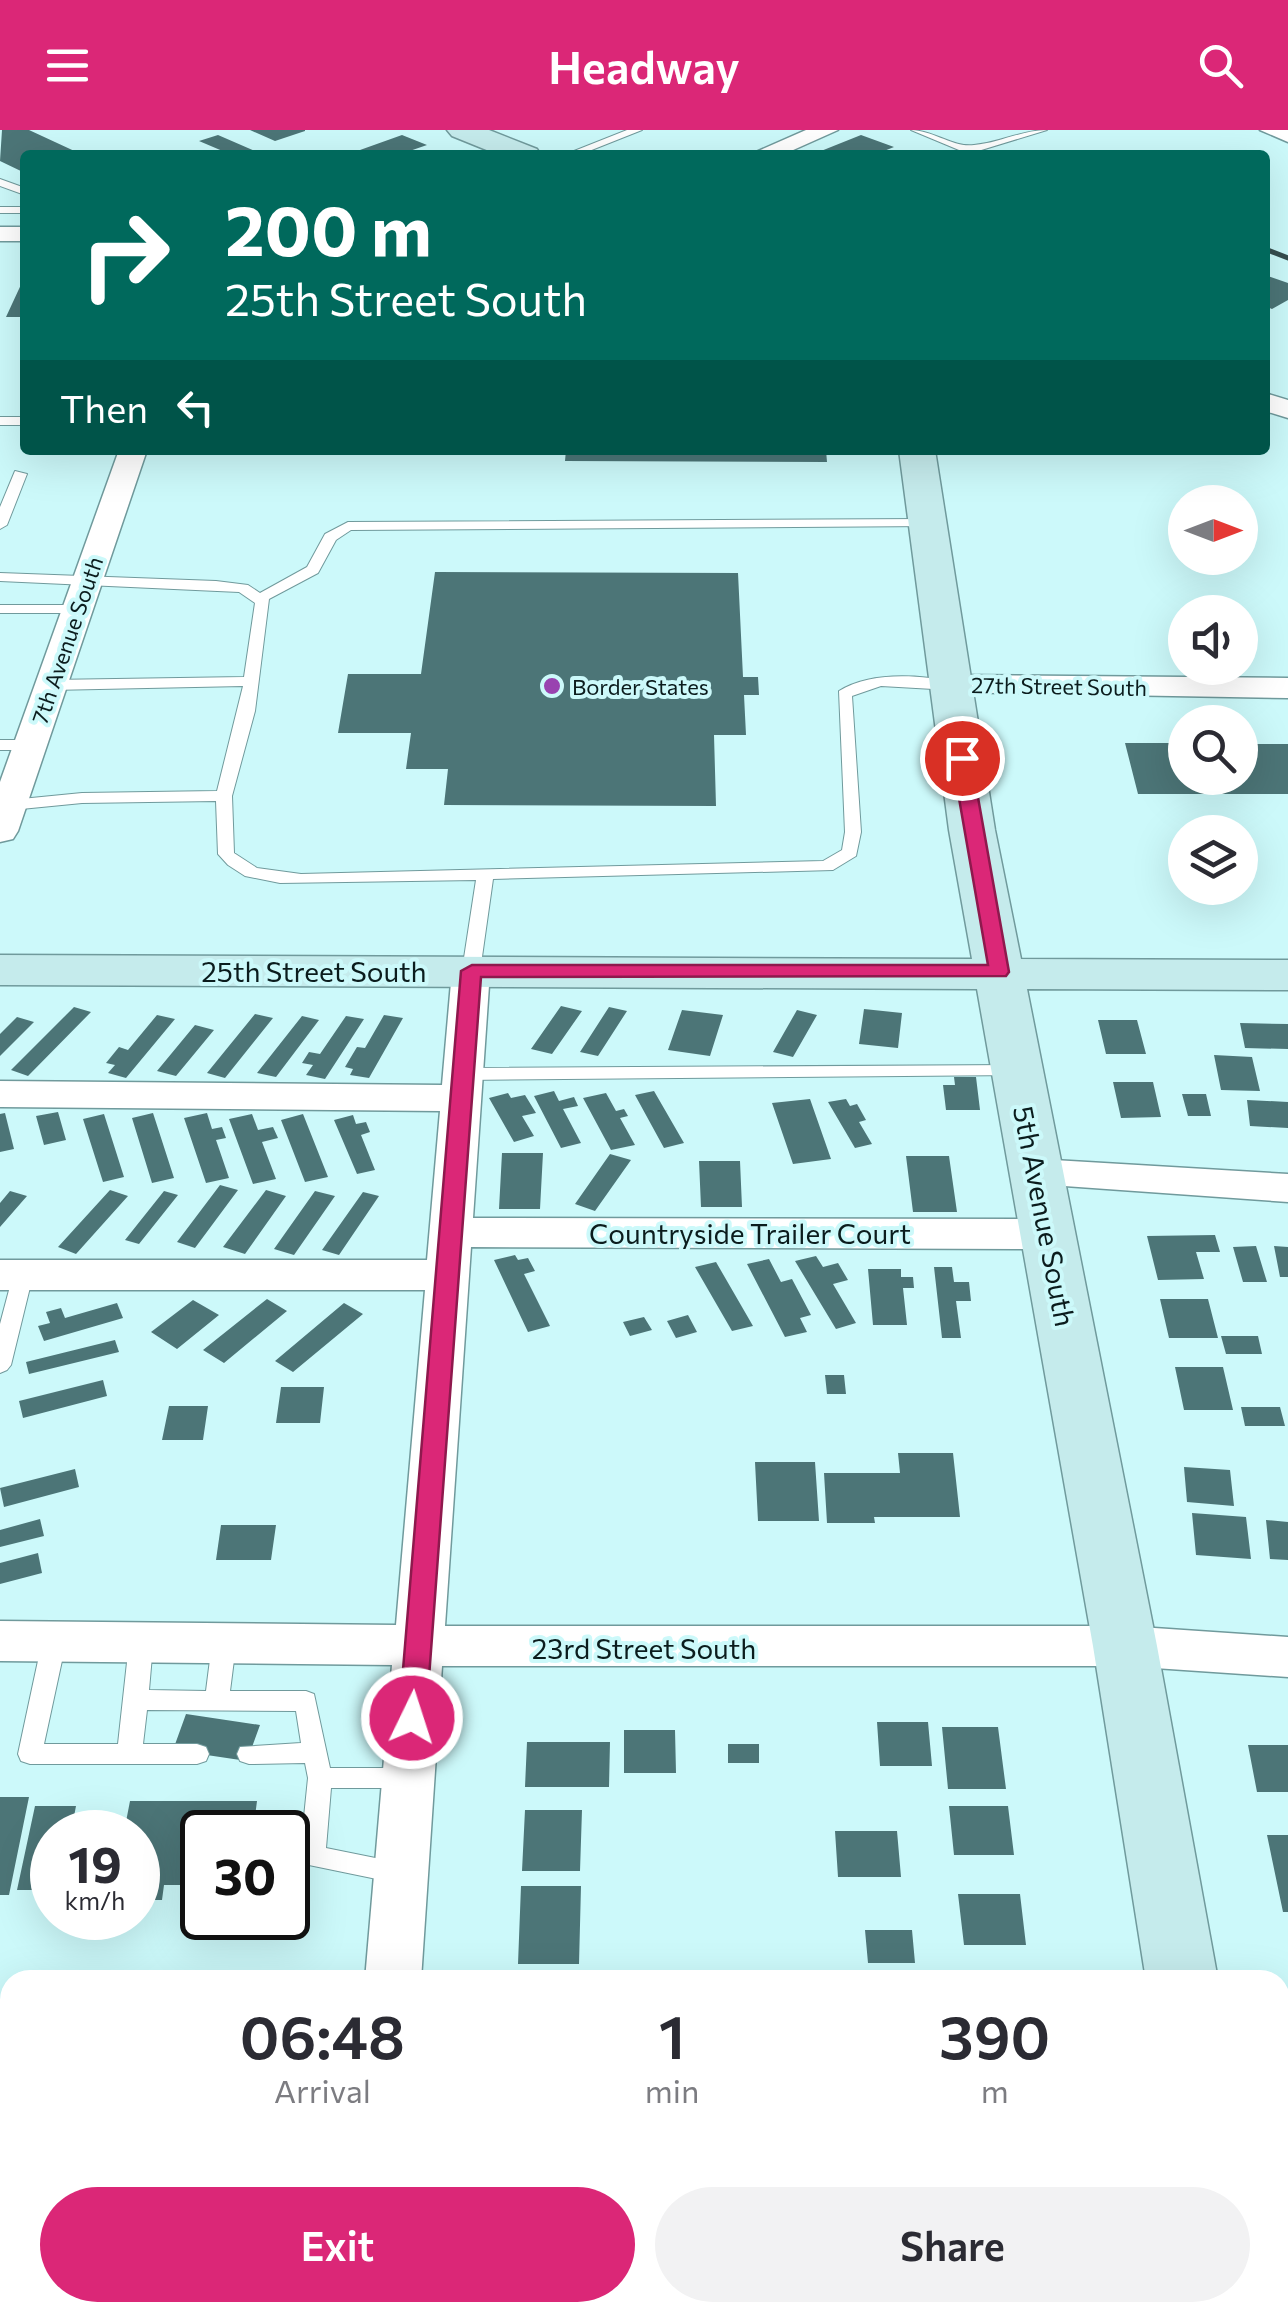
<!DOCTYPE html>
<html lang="en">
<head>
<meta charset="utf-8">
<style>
	:root { --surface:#fff; --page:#f2f2f3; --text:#2b2b33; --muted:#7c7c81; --accent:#db2777 }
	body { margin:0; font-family:Commissioner,sans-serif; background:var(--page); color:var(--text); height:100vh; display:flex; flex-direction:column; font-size:38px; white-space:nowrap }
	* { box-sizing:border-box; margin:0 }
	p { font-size:32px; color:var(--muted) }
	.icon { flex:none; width:55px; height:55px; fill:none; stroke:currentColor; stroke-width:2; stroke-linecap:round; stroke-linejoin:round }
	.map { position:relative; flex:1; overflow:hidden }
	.sheet { position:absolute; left:0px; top:1840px; width:1290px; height:352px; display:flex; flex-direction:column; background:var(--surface); border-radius:30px 30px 0 0; box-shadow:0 10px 40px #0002 }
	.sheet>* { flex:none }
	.hud { position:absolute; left:20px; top:20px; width:1250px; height:305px; border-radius:10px; box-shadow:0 10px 40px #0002; background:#00695c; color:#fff; overflow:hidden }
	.needle { width:65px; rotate:90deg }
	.buttons { position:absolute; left:1168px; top:355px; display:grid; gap:20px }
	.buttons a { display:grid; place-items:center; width:90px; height:90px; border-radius:50%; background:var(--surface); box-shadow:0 10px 40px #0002; font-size:50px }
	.speed { position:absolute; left:30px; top:1680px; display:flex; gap:20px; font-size:50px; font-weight:700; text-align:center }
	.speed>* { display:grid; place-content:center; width:130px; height:130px; border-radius:50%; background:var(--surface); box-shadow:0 10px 40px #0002; line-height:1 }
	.speed small { font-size:25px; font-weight:400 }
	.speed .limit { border:5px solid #111; border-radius:15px; background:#fff; color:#111 }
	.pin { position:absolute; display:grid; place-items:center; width:85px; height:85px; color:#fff; margin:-42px; border:5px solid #fff; border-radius:50%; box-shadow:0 2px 10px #0007 }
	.me { position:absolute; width:110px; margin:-55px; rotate:4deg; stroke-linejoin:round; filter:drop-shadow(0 0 8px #0008) }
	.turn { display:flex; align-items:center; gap:35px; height:210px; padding:0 40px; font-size:45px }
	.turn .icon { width:130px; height:130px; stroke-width:2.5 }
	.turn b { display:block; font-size:70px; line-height:85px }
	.then { display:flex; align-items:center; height:95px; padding:0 40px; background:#0003; gap:20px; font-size:38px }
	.eta { display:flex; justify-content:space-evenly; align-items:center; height:170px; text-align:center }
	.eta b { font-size:60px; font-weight:600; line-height:70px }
	.action { display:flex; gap:20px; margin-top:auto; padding:20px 40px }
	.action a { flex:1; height:115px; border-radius:60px; background:var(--accent); color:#fff; font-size:40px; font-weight:600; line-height:115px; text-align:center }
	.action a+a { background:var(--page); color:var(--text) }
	header { display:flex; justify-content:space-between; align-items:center; height:130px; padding:0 40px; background:var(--accent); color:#fff; font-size:45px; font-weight:600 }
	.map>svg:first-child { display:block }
</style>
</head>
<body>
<header><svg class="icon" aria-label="menu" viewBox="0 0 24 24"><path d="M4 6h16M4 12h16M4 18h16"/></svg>Headway<svg class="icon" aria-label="search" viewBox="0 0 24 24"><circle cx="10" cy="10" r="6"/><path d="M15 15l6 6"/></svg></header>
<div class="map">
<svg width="1288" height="2191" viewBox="0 0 1288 2191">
	<rect width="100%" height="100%" fill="#ccf9fa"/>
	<path fill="#4c7577" d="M2 0H29L83 25H25V43L0 31Z
		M250 0H305V1L275 11Z
		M218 5 264 25H232L199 11Z
		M402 5 427 15 398 25H346Z
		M861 5 894 17 874 25H811Z
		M1265 145 1288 153V170L1272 179 1265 176Z
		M25 146V187H6Z
		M566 320H826L827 332 565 331Z
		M435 442 738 443 743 547H758L759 565H744L746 605H714L716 676 444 675 448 639H406L411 603H338L348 544H421Z
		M1125 613H1185V648H1240V614H1288V664H1138Z
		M561 876 582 881 552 924 531 919Z
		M74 877 91 882 28 946 11 940Z
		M609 877 627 881 598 926 580 922Z
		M864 879 902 883 898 918 859 914Z
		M682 880 723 885 710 926 668 920Z
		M797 880 817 885 793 927 773 922Z
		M255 884 273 888 225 948 207 943Z
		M157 885 175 889 126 948 108 943 115 935 106 933 119 917 128 920Z
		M384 885 403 888 369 948 350 945 353 939 345 937 357 917 365 918Z
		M302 886 319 890 276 947 257 943Z
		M346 886 364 889 325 949 306 945 313 935 302 933 309 922 320 924Z
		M17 887 34 892 0 926V904Z
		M1098 890H1137L1146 924H1106Z
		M1240 893 1288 894V919L1245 918Z
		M195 895 214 900 176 946 157 941Z
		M1214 925 1252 927 1260 961 1221 960Z
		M954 947H976L980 980H946L943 955H955Z
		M1113 952H1153L1161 987 1121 988Z
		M554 961 559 971 574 967 578 976 563 979 581 1013 561 1018 534 966Z
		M654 961 684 1013 664 1018 635 965Z
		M508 963 511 968 525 965 536 983 522 986 534 1006 514 1012 489 968Z
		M606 963 616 981 624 979 628 986 620 988 635 1015 611 1020 583 968Z
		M1182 964H1206L1211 986H1188Z
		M810 969 831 1029 793 1034 772 973Z
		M846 969 850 976 857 974 866 990 859 992 872 1014 855 1018 828 972Z
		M1247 970 1288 972V998L1250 996Z
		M58 982 66 1010 44 1015 36 986Z
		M5 983 14 1019 0 1022V984Z
		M153 983 174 1048 152 1053 132 988Z
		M207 983 212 999 222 997 226 1008 216 1010 229 1048 206 1053 184 988Z
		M104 984 124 1047 103 1052 83 989Z
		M252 984 258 1000 273 997 278 1008 262 1012 276 1049 253 1054 229 989Z
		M303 984 328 1047 305 1052 281 990Z
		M353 985 356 994 366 992 370 1002 361 1005 375 1040 357 1044 334 990Z
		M502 1023H543L540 1079H499Z
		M610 1024 631 1030 595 1081 575 1074Z
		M906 1026H949L957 1082H913Z
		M699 1031H740L742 1077H701Z
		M220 1055 238 1060 195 1118 177 1112Z
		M110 1060 128 1066 76 1124 58 1117Z
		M266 1060 286 1066 245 1124 223 1117Z
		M10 1061 27 1066 0 1097V1073Z
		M164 1061 178 1065 139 1114 125 1110Z
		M315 1061 335 1066 294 1125 274 1119Z
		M363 1062 379 1066 339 1125 322 1120Z
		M1215 1105 1220 1122H1196L1204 1149 1158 1150 1147 1106Z
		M1256 1116 1267 1152H1243L1233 1117Z
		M1274 1116 1288 1117V1147H1280Z
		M515 1125 518 1130 528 1128 535 1141 524 1144 550 1196 528 1202 494 1130Z
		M816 1126 823 1137 838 1133 848 1150 833 1154 856 1193 836 1199 795 1131Z
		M769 1129 781 1152 792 1149 811 1185 800 1188 807 1202 785 1207 747 1134Z
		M716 1132 753 1196 732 1201 695 1137Z
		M934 1137H952L954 1152H969L971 1171H956L961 1208H942Z
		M868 1139H901V1147H913L914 1158H903L907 1195H873Z
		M267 1169 287 1181 224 1233 203 1220Z
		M1160 1169H1208L1218 1208H1169Z
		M193 1170 219 1185 177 1219 151 1202Z
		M117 1173 123 1188 44 1211 38 1196 50 1193 46 1182 61 1178 65 1188Z
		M344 1173 363 1184 293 1242 275 1231Z
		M688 1185 697 1202 676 1208 667 1191Z
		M644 1187 652 1200 630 1206 623 1192Z
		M1221 1206H1258L1262 1224H1226Z
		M115 1210 119 1222 29 1244 26 1232Z
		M1175 1237H1223L1233 1280H1184Z
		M825 1245H844L846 1264H827Z
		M103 1250 107 1266 23 1288 19 1271Z
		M281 1257H324L320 1293H276Z
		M169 1276H208L203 1310H162Z
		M1241 1277H1280L1285 1296H1245Z
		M898 1323H953L960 1387H874L875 1393H827L824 1343H900Z
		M755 1332H815L819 1391H758Z
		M1184 1337 1230 1340 1234 1376 1187 1372Z
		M75 1339 79 1357 4 1377 0 1358Z
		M1192 1383 1246 1387 1251 1429 1196 1425Z
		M40 1389 44 1406 0 1417V1400Z
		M1266 1390 1288 1392V1430L1270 1429Z
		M221 1395H276L271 1430H216Z
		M38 1423 42 1443 0 1454V1433Z
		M186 1584 260 1595 247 1631 173 1620Z
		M877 1592H928L932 1636H880Z
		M942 1597H998L1006 1659H948Z
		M624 1600H675L676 1643H624Z
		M527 1612H610L609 1657H525Z
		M728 1614H759V1633H728Z
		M1248 1615H1288V1662H1257Z
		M0 1667H29L9 1765H0Z
		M130 1671H257L253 1702H202V1755H164L162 1770H138V1702H124Z
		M35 1676H76L71 1702H52V1760H17Z
		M949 1676H1008L1014 1725H954Z
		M525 1680H582L580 1741H522Z
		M835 1701H897L901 1747H838Z
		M1267 1705H1288V1782H1283Z
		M521 1756H581L579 1834H518Z
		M958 1764H1020L1026 1815H964Z
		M865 1800H912L915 1833H868Z
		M820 1840H913L914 1850H821Z
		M606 1844H671V1850H605Z
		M0 1971H10L2 2022 0 2021Z
		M53 2182H174L173 2191H52Z
		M486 2182H610V2191H486Z
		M986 2182H1073L1074 2191H987Z"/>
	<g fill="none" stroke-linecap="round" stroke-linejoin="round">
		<defs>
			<path id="lane" d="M627 0H642L579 25H564Z
				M911 0C932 0 954 18 974 15 1000 13 1021 0 1047 0L965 25H948L959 20Z
				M0 49 25 58V65L0 56Z
				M0 77H25V83H0Z
				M0 287H25V295H0Z
				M15 341 27 344 7 395 0 399V377Z
				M927 389 934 393 932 396 351 400 336 410 318 443 269 469 255 581 232 666 234 723 257 738 301 744 823 731 842 720 845 702 839 561C872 541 919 545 956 552L959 555 951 560 881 556 852 566 861 702 856 726 833 740 493 749 480 841 471 846 462 841 476 750 280 753 245 746 228 735 218 724 216 671 82 673 11 680 3 675 11 670 82 663 217 661 243 556 51 560 43 555 51 550 244 547 255 473 239 462 0 451V443L216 451 248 455 260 463 307 437 325 404 348 392Z
				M0 475H77L84 479 77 483H0Z
				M0 610H31L39 615 31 620H0Z
				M1015 935 1024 941 1022 945 463 950 454 944 463 938Z
				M23 1138 33 1145 11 1235 7 1240 0 1243V1194L13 1145Z
				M54 1503 62 1505 66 1512 44 1614H118L129 1514 133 1507 141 1505 149 1507 153 1514 149 1560 206 1561 212 1514 216 1507 224 1505 232 1507 236 1514 230 1561H306L314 1564 330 1638H408L417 1641 420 1648 417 1655 408 1658H331L326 1718 410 1735 414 1743 410 1751 401 1754 304 1734 300 1726 308 1648 305 1633 249 1634 240 1631 237 1624 240 1617 301 1613 296 1581 147 1580 143 1614H197L206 1617 209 1624 206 1631 197 1634H30L21 1631 18 1624 42 1512 46 1505Z"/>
			<path id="street" d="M806 0H838L782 25H749Z
				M1260 0H1288V12Z
				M0 97H25V111H0Z
				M1265 263 1288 270V288L1265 281Z
				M119 320H147L18 701 13 709 0 712V652Z
				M951 545 1288 548V568L939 562 935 555 939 548Z
				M471 829 484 833 490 841 473 1088 1050 1089 1065 1094 1071 1104 1065 1114 1050 1119 471 1117 445 1496H1125L1288 1507V1547L1125 1536H442L421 1850H365L392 1535 0 1531V1491L396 1495 425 1160H0V1130H427L440 981 0 977V951L442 955 452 841 458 833Z
				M1037 1029 1288 1044V1072L1022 1053 1016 1043 1022 1033Z
				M337 2182H399L398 2191H336Z"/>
			<path id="secondary" d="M447 0H489L537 19 541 25H499L452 6Z
				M899 320H935L995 700 1021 829 1288 830V860L1027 859 1157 1516 1218 1850H1146L1093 1516 977 859 0 855V825L972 829 949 700Z
				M1198 2182H1278L1279 2191H1199Z"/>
		</defs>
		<use href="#lane" stroke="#709a9c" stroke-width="2"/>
		<use href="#street" stroke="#709a9c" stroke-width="3"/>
		<use href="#secondary" stroke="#709a9c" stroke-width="3"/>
		<use href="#lane" fill="#fff" fill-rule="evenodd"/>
		<use href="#street" fill="#fff" fill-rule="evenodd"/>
		<use href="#secondary" fill="#c5ebec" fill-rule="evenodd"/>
		<path stroke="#364d4e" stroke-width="5" d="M1265 119 1288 128"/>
	</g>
	<path fill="#db2777" stroke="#8e194d" stroke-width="2.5" d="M962 622 971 628 1009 842 1006 846 481 847 426 1588 422 1597H403L399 1588 461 841 472 835H988L952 628Z"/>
	<circle fill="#9943b0" stroke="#ccf9fa" stroke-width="4" cx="552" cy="556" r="10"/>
	<g text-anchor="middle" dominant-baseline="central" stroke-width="8" stroke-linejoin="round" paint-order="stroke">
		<g font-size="22" fill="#0b1c1d" stroke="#ccf9fa">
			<text transform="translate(67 510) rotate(-71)">7th Avenue South</text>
			<text transform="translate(1059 556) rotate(1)">27th Street South</text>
		</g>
		<g font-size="22" fill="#0b1c1d" stroke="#ccf9fa" text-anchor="start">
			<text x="572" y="556">Border States</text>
		</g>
		<g font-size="28" fill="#0b1c1d" stroke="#ccf9fa">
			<text x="314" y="841">25th Street South</text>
			<text transform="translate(1045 1086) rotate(79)">5th Avenue South</text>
			<text x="750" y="1103">Countryside Trailer Court</text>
			<text x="644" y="1518">23rd Street South</text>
		</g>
	</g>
</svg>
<div class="buttons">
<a><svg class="needle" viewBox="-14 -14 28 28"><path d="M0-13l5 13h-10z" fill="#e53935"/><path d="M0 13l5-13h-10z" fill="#7c7c81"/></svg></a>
<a><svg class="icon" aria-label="sound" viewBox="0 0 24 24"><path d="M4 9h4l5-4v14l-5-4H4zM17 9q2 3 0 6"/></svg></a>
<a><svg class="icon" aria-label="search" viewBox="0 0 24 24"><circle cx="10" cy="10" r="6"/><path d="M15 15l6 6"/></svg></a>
<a><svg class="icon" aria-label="layers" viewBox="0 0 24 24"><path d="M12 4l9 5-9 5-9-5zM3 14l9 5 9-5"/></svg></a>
</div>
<div class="speed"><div>19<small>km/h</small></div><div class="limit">30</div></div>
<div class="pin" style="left:962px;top:628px;background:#d93025"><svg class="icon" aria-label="arrive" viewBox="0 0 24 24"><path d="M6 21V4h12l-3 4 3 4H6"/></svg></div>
<svg class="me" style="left:412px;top:1588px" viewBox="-20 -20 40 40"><circle r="17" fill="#db2777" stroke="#fff" stroke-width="3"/><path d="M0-11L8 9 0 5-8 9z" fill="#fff"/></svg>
<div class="hud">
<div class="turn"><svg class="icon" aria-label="right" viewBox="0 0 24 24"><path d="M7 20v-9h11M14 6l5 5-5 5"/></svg><div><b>200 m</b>25th Street South</div></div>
<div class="then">Then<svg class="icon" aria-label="left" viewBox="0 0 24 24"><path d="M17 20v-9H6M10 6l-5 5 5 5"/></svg></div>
</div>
<section class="sheet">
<div class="eta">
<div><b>06:48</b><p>Arrival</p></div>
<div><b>1</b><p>min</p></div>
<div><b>390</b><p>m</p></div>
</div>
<div class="action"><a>Exit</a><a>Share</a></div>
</section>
</div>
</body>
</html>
